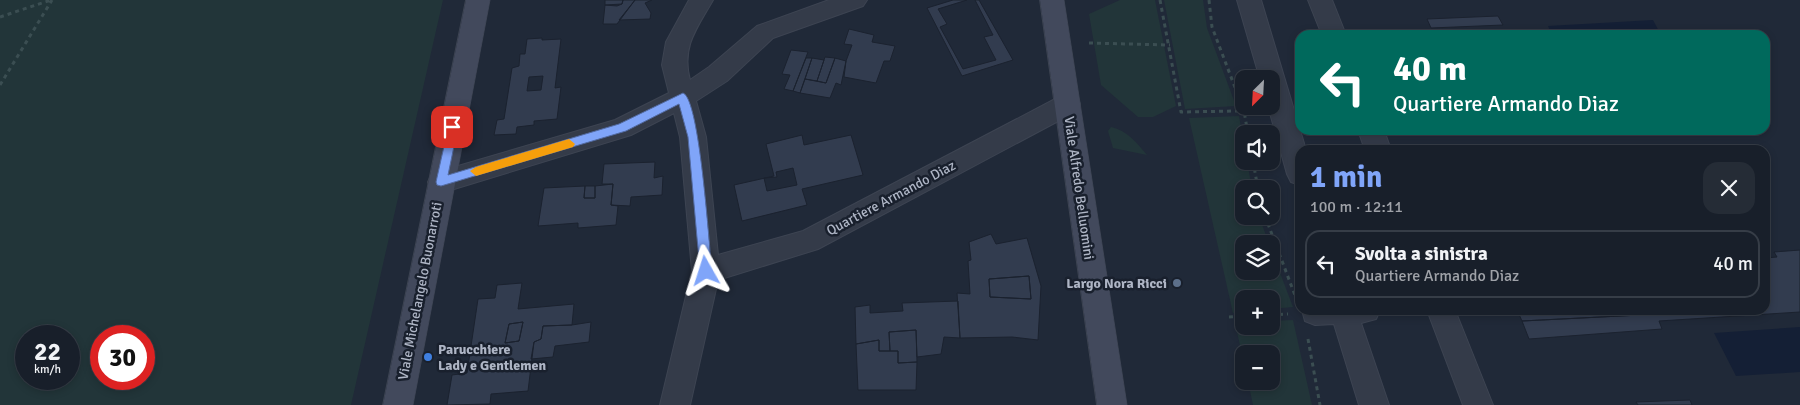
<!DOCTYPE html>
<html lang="it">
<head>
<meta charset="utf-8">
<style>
	:root { --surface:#181f2a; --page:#252c36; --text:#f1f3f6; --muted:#9fa2a8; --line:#363d47; --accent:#80a5f9 }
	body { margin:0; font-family:Signika,sans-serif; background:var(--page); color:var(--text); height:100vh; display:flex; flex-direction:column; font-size:19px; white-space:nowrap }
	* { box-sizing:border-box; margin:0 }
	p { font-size:16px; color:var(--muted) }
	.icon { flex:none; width:28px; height:28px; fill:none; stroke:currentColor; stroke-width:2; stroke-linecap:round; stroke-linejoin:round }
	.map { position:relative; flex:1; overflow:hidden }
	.side { position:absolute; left:1295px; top:145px; width:475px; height:170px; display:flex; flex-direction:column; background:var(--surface); border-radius:15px; box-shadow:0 2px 8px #0003,0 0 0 1px var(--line) }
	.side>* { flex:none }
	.hud { position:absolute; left:1295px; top:30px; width:475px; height:105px; border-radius:15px; box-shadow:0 2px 8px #0003,0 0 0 1px var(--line); background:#00695c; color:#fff; overflow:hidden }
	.needle { width:32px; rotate:204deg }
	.tools { position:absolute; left:1235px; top:70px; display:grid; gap:10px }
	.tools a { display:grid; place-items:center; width:45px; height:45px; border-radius:10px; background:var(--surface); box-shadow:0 2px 8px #0003,0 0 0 1px var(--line); font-size:25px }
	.speed { position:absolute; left:15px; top:325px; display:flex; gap:10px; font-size:25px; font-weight:700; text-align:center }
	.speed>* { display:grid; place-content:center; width:65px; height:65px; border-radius:50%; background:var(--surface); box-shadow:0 2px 8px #0003,0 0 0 1px var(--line); line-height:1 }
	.speed small { font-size:12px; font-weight:400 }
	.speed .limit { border:8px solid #d22; background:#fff; color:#111 }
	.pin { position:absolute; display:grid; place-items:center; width:42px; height:42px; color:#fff; margin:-21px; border-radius:10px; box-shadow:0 2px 8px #0006 }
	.me { position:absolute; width:55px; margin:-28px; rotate:354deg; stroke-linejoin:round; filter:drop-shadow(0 0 4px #0008) }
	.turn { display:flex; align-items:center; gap:18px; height:105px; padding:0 15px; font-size:22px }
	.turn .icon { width:65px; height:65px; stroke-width:2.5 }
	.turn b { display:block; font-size:35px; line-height:42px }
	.round { display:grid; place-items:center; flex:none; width:52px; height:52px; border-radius:15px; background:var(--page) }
	.headline { display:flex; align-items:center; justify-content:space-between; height:85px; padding:0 15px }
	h1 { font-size:30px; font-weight:800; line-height:38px; color:var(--accent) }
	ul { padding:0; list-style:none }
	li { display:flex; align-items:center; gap:15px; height:68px; margin:0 10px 8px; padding:0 5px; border:2px solid var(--line); border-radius:15px }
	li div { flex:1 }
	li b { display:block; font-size:19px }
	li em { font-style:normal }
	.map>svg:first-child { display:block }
</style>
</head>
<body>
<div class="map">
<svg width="1800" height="405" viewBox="0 0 1800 405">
	<rect width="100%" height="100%" fill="#202938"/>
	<path fill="#223539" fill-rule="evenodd" d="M0 0H443L351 405H0ZM26 336H69V379H26ZM144 336V379H101V336Z
		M1120 0H1155L1176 106 1153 117H1138L1101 85 1089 14Z
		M1164 0H1203L1207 28 1236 106 1185 109Z
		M1239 116 1244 144V161H1247L1252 189H1244V216H1259L1269 244H1244V271H1271V249L1293 307 1271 309V299H1244V312L1233 313 1189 118Z
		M1111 127C1128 131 1136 142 1147 155L1113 148 1108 131Z
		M1293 320 1312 405H1253L1248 381H1271V354H1244V363L1235 323H1244V326H1271V321Z"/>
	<path fill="#141f35" d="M1653 20 1661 35H1552L1548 26Z
		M1800 327V372L1736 376 1714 333Z"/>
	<path fill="#323c4f" stroke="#1b222f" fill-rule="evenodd" d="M605 0H623L622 4 605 5Z
		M623 0H635L617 24H603L605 5 617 6 622 4Z
		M635 0H652L645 3 651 13 650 19 619 20Z
		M953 0H967L938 9 947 24 940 27 963 69 996 60 984 37 993 35 975 0H979L1013 60 962 76 927 8Z
		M1498 16 1503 25 1431 28 1427 19Z
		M849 29 874 35 872 42 895 46 890 61H884L876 83 844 77 846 61 852 45 844 44Z
		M542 38V40L561 39 555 88 561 87 557 119 534 121V125L517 127 516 134 494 135 497 120 504 119 512 68 519 66 520 54H525L527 39ZM543 76 541 90 527 91 529 77Z
		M791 50 808 52 793 91 784 89 790 75 782 74Z
		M825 57 835 58 826 83 817 81Z
		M806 58H812L800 93 793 91Z
		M812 58 824 60 817 81 805 79Z
		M835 58 846 61 841 85 836 83 830 98 800 93 805 79 826 83Z
		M1443 130H1496L1444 133Z
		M802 135 804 145 851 135 863 175 802 189 807 205 742 221 734 185 774 176 766 144ZM793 168 797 185 767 191 764 178 777 177 776 172Z
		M655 162 654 178 663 176 662 195 631 197 630 206 611 205 613 184H602L604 164Z
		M613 184 611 205 618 206 616 225 578 228V223L538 226 544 188 585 186 584 198H595V186Z
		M585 186H595V198H584Z
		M991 234 996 244 1027 238 1041 286 1038 340 1012 337 960 338 957 293 970 294 968 261 971 260 969 242ZM1029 276 1031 299 990 297 989 279Z
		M1800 250V312L1659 321 1662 329 1529 339 1522 321 1640 315 1638 310H1765V258L1777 257 1774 252Z
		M1029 276 1031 299 990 297 989 279Z
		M522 283 518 309 574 304 572 325 543 326 541 339 534 342 528 391 491 394 490 404 447 405 452 375 467 373 478 299 495 298 497 285ZM523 322 519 341 505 343 509 324Z
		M958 301 960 338 944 337 941 354 917 357 916 330 889 332 890 351H879V340L856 344 855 307 870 305V313L903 311 902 303Z
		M1517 310H1638L1640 315 1522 321Z
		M523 322 519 341 505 343 509 324Z
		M591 322 589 342 555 346 553 357 531 359 534 342 541 339 543 326 572 325Z
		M916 330 917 362 898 363V351H890L889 332Z
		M879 340V351H898V363L917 362 916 390H858L856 344Z
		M1690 400 1692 405H1638L1636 402Z"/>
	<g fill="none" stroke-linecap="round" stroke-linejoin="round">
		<defs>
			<path id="street" d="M689 0H713C697 28 681 47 690 80L709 67 757 26 829 0H867L863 6 773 38 727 81 696 101 706 137 718 255 803 231 1059 97 1068 94 1077 97 1080 104 1077 111 818 249 718 280 690 405H660L692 271 680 137 674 113 631 135 441 193 432 190 428 182 432 174 441 171 615 120 669 93 662 65 666 42Z
				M1237 0H1261L1306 150H1300V185L1291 182 1287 174 1268 106H1271V79H1260Z
				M1308 0H1332L1346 35H1322Z
				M1358 130H1384L1391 150H1365Z
				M1302 310H1380L1376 319 1361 323 1389 405H1359L1334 324 1315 325 1305 321Z
				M1427 310H1455L1493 405H1463Z"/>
			<path id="secondary" d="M466 0H490L413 405H383Z
				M1040 0H1064L1127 405H1097Z"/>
		</defs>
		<use href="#street" stroke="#3d4452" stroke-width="2"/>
		<use href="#secondary" stroke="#3d4452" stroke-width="1"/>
		<path stroke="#3b4e52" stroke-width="3" stroke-dasharray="4 4" stroke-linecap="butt" d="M1160 0 1181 112 1238 111
			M1209 0 1212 27 1244 111 1248 134
			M0 17 51 0
			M1089 43 1170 45
			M0 85 52 0
			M1253 161 1258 189
			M1265 216 1296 298
			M1271 315 1288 314
			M1229 317 1244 316
			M1308 339 1320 405"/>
		<use href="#street" fill="#343b49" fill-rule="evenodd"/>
		<use href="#secondary" fill="#42495c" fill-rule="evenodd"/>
	</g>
	<path fill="#80a5f9" stroke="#536ba2" d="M683 93C700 99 709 247 712 271L710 274 706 276 702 274 700 271 688 137 679 104 626 131 441 186 437 185 436 182 449 124 452 123 458 127 448 175 619 124Z"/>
	<path fill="#f59e0b" d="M569 139 575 144 573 147 476 176 470 171 476 167Z"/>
	<circle fill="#5c6f8a" stroke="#19202d" stroke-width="2" cx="1177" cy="283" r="5"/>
	<circle fill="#3f7fe0" stroke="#19202d" stroke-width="2" cx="428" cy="357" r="5"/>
	<g text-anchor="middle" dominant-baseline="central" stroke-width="5" stroke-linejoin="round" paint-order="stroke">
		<g font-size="14" fill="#aeb5c5" stroke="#19202d">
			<text transform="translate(1079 188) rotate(82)">Viale Alfredo Belluomini</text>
			<text transform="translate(891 198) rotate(-28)">Quartiere Armando Diaz</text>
			<text transform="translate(420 291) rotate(-79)">Viale Michelangelo Buonarroti</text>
		</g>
		<g font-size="14" font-weight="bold" fill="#aeb5c5" stroke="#19202d" text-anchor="end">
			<text x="1167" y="283">Largo Nora Ricci</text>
			<text x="438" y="349" text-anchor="start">Parucchiere<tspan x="438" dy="16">Lady e Gentlemen</tspan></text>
		</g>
	</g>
</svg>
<div class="tools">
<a><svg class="needle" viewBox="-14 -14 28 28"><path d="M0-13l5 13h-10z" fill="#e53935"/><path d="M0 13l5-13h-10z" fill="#9fa2a8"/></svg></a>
<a><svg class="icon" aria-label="sound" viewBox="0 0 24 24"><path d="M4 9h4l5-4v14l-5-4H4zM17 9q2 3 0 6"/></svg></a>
<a><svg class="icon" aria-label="search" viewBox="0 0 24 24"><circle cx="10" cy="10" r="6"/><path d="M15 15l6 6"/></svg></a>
<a><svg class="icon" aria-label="layers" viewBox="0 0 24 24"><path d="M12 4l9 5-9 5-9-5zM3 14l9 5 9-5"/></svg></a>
<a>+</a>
<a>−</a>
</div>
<div class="speed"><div>22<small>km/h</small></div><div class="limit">30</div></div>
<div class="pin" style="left:452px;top:127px;background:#d93025"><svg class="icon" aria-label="arrive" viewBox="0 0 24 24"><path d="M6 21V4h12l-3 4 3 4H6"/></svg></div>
<svg class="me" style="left:706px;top:271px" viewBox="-20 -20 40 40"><path d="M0-17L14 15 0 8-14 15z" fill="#80a5f9" stroke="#fff" stroke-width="4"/></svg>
<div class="hud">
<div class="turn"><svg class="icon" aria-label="left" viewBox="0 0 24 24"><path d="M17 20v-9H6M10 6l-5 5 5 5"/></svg><div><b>40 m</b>Quartiere Armando Diaz</div></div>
</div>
<section class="side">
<div class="headline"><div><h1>1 min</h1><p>100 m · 12:11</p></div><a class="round"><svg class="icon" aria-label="close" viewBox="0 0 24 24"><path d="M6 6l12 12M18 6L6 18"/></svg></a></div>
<ul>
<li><svg class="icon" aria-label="left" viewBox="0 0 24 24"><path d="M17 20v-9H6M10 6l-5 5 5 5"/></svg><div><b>Svolta a sinistra</b><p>Quartiere Armando Diaz</p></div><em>40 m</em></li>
</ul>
</section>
</div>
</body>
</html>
